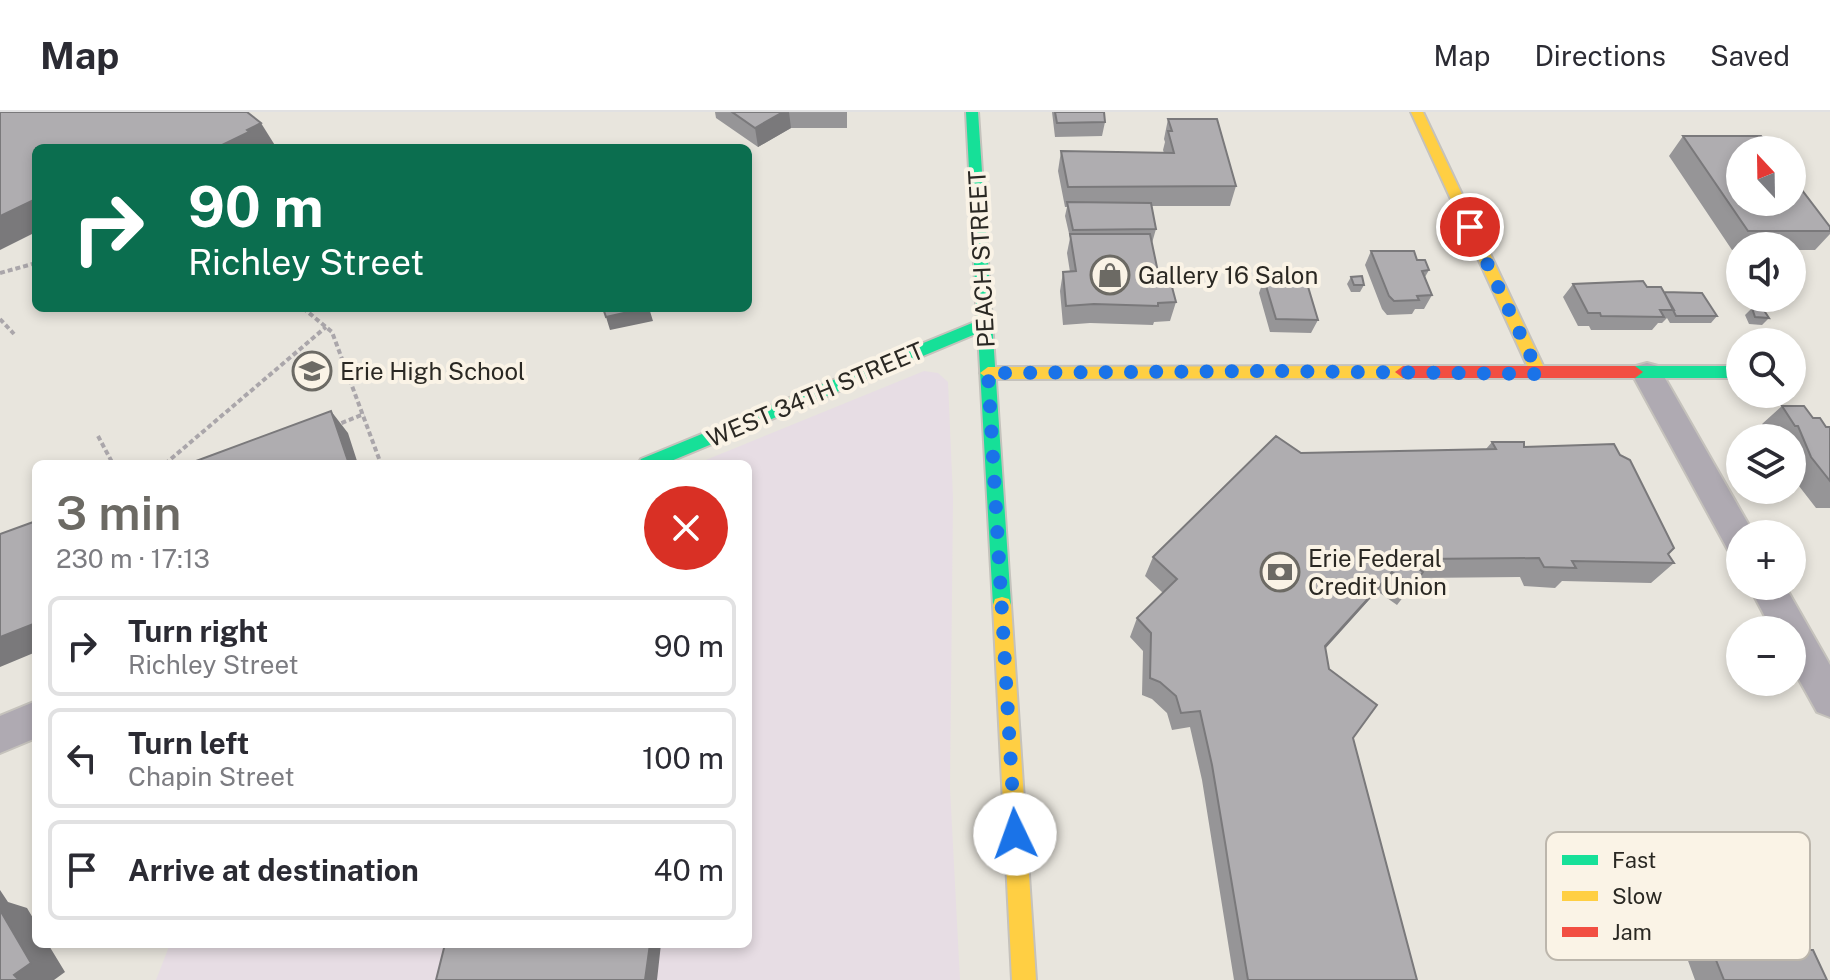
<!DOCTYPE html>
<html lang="en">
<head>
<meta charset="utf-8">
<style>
	:root { --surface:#fff; --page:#f7f7f7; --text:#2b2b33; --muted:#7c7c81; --line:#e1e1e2; --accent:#6c6a64 }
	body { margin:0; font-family:"Public Sans",sans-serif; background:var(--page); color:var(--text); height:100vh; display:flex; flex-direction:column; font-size:30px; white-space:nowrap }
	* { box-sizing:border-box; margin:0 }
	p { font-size:26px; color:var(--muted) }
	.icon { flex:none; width:44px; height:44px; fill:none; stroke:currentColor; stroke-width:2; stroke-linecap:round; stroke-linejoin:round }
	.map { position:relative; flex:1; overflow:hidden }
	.panel { position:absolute; left:32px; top:348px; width:720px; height:488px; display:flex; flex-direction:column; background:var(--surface); border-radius:12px; box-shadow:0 4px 12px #0003 }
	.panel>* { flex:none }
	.banner { position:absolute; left:32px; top:32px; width:720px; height:168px; border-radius:12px; box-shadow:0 4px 12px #0003; background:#0b6e4f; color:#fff; overflow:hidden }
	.needle { width:52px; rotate:338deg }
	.fabs { position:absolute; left:1726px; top:24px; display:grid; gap:16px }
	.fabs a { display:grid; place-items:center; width:80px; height:80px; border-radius:50%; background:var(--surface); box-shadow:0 4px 12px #0003; font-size:40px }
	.pin { position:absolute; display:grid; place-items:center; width:68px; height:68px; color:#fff; margin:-34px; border:4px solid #fff; border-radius:50%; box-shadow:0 2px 8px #0007 }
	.me { position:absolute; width:88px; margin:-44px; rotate:357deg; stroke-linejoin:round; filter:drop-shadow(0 0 6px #0008) }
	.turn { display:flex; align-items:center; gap:28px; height:168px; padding:0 24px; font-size:36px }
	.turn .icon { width:104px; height:104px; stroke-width:2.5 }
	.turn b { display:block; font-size:56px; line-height:68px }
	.round { display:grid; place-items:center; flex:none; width:84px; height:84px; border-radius:42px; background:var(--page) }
	.overview { display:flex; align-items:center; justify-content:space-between; height:136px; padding:0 24px }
	h1 { font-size:48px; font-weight:600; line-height:60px; color:var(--accent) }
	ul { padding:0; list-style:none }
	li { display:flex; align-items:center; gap:24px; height:100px; margin:0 16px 12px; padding:0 8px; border:4px solid var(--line); border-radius:12px }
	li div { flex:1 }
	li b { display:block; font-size:30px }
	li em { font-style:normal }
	header { display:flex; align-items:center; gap:48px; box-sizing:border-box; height:112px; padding:0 40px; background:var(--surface); border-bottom:2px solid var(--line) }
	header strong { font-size:38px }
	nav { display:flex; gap:44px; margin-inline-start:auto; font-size:28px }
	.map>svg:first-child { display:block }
</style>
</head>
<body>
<header>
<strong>Map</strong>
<nav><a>Map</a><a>Directions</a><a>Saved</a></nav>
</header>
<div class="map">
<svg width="1830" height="868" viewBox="0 0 1830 868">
	<rect width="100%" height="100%" fill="#e8e5dd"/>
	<path fill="#e7dde4" d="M924 259 938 261 948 270 953 386 950 676 960 868H156L170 832H748V352H696Z"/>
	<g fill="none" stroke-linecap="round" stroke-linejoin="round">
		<defs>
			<path id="street" d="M1647 251 1658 254 1754 422H1740V442L1728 438 1632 262 1636 254Z
				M1749 474H1785L1830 553V605L1817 600 1792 555V518H1772Z
				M36 589V626L0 641V604Z"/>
			<path id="fast" d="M966 0H978L1011 493 1009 499 1002 501 995 499 993 493 978 221 664 352H638L641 347 977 209Z
				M1635 254H1740V266H1635L1627 260Z"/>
			<path id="slow" d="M1411 0H1423L1547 262 1545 266H1533L1531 262Z
				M1403 254 1411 260 1403 266 988 267 980 261 988 255Z
				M1002 485 1009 487 1011 493 1036 868H1012L993 493 995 487Z"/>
			<path id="jam" d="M1403 254H1635L1643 260 1635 266H1403L1395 260Z"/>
		</defs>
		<use href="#street" stroke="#c5c2bc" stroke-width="4"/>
		<use href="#fast" stroke="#c5c2bc" stroke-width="4"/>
		<use href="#slow" stroke="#c5c2bc" stroke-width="4"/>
		<use href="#jam" stroke="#c5c2bc" stroke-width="4"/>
		<path stroke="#aaa6aa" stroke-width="4" stroke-dasharray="5 3" stroke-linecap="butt" d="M300 36 303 35
			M0 161 36 151
			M303 196 332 220 381 352
			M0 207 14 222
			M334 314 364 302
			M98 324 113 352
			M165 352 326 215"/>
		<use href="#street" fill="#afaab2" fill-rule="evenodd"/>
		<use href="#fast" fill="#16e098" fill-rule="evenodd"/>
		<use href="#slow" fill="#ffcf43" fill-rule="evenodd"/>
		<use href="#jam" fill="#f24e42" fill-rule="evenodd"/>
	</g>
	<path fill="#969597" d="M715 0H847V16H791L758 35 716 6Z
		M1052 0H1104L1105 10 1102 24 1055 25Z
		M1168 7 1236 74 1230 94H1152L1156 117 1152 131 1158 160 1176 190 1170 209 1154 210 1153 213 1090 211 1063 213 1060 179 1063 160H1070L1067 141 1070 126 1065 104 1067 95H1065L1058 59 1061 39 1164 41 1163 38 1165 30 1164 27Z
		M1683 24 1830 115V122L1815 138H1792V134H1740V138H1732L1669 44Z
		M1371 139 1417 148 1429 158 1425 165 1432 183 1424 197H1415L1412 202 1387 203 1382 197 1365 153Z
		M1351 165 1364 173 1360 180H1351L1347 172Z
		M1264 167 1318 208 1311 221 1270 220 1259 181Z
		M1573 172 1647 175 1664 180 1717 204 1711 211H1670L1667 206 1662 211H1658L1652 218H1591L1589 214H1578L1563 185Z
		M1752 196 1769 206 1762 213 1749 212 1745 203Z
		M1782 294 1813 306 1826 315H1830V396H1816L1792 365V326H1771L1762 312Z
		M1492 330 1524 335 1668 442 1674 451 1651 471 1562 469 1555 476 1524 474 1520 465 1418 466 1397 493 1377 479 1325 537 1329 557 1353 626 1417 868H1234L1202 668 1190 615 1172 618 1167 601 1152 587 1142 583 1143 539 1130 525 1137 506 1163 481 1145 464 1153 445 1301 341 1486 337Z
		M1712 838 1827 868H1695L1687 846Z"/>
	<path fill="#7a797b" d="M783 0H789L791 16 758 35 755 16Z
		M261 11 276 35 216 36 247 18Z
		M36 87V120L0 138V104Z
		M646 196H649L653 209 610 218 606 205Z
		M331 299 348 321 358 352H349Z
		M1392 460 1377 479 1311 552 1325 534Z
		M36 511V540L0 555V525Z
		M0 778 8 790 27 796 36 811V832H48L65 860 54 868H19L14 863 0 798Z
		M650 832H661L657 868H645Z"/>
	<path fill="#afadb0" stroke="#7a797b" stroke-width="2" d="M0 0H247L261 11 247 18 249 20 216 36H36V87L0 104Z
		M732 0H783L755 16Z
		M1055 0H1104L1105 10 1057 11Z
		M1168 7H1217L1236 74 1068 75 1061 39 1174 41 1168 19H1172Z
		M1683 24H1761L1772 38H1740V90H1792V65L1830 115V119H1748Z
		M1067 90 1151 91 1156 117 1073 118Z
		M1070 122H1150L1158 160H1168L1176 190 1158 191V194L1094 192 1066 194 1063 160 1076 159Z
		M1371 139H1414L1417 148H1425L1429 158 1422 159 1432 183 1417 184 1419 188 1394 189 1389 184Z
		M1362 164 1364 173H1354L1351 165Z
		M1264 167 1306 168 1318 208 1276 207Z
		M1643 169 1647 175H1661L1674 198H1660L1664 205 1601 204 1600 201H1588L1573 172Z
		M1664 180 1702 181 1717 204H1676Z
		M603 196H646L606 205Z
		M1752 196 1763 197 1769 206 1755 205Z
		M1782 294H1804L1813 306H1820L1826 315H1830V369L1811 345 1798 314H1795Z
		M331 299 349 352H188Z
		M1276 324 1301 341 1496 337 1492 330H1524V335L1614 332 1620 343 1630 348 1674 436 1668 442 1674 451 1572 449 1576 456 1544 455 1539 446 1420 447 1412 452 1423 460 1413 474 1392 460 1325 534 1329 557 1377 593 1353 626 1417 868H1248L1212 653 1200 599 1181 601 1176 584 1160 570 1150 566 1151 521 1137 506 1177 467 1153 445Z
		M36 409V511L0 525V422Z
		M0 798 31 851 14 863 19 868H0Z
		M445 832H650L645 868H436Z
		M1712 838H1813L1827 868H1724Z"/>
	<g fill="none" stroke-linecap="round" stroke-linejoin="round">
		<path stroke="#1a73e8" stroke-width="14" stroke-dasharray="0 25.2" d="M1015 722 988 261 1273 259 1539 262 1470 115"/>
	</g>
	<defs>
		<symbol id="shop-ring" viewBox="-11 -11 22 22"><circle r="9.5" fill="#faf3e6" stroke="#6c6a64" stroke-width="1.5"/><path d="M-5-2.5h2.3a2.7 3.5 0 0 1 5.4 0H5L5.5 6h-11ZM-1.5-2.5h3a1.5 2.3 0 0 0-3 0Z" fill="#6c6a64"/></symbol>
		<symbol id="school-ring" viewBox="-11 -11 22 22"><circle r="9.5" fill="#faf3e6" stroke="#6c6a64" stroke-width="1.5"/><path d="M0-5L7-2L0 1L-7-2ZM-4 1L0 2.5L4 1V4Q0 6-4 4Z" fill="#6c6a64"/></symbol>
		<symbol id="bank-ring" viewBox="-11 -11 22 22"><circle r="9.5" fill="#faf3e6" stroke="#6c6a64" stroke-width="1.5"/><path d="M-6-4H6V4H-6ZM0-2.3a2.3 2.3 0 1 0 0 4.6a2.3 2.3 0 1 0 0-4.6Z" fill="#6c6a64"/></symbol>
	</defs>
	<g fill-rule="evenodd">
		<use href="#shop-ring" x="1088" y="141" width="44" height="44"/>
		<use href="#school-ring" x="290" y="237" width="44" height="44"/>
		<use href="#bank-ring" x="1258" y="438" width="44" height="44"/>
	</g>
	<g text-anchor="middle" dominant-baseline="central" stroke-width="8" stroke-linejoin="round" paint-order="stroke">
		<g font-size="24" fill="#2a2823" stroke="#faf3e6">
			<text transform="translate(981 147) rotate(-93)">PEACH STREET</text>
			<text transform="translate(815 282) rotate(-23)">WEST 34TH STREET</text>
		</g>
		<g font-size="24" fill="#2a2823" stroke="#faf3e6" text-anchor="start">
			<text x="1138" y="163">Gallery 16 Salon</text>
			<text x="340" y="259">Erie High School</text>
			<text x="1308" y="446">Erie Federal<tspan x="1308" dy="28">Credit Union</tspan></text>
		</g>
	</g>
	<rect x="1546" y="720" width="264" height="128" rx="12" fill="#faf3e6" stroke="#bcb6ac" stroke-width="2"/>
	<rect x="1562" y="743" width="36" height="10" fill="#16e098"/>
	<rect x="1562" y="779" width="36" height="10" fill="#ffcf43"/>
	<rect x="1562" y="815" width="36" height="10" fill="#f24e42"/>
	<g font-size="22" fill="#2a2823">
		<text x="1612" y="756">Fast</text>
		<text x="1612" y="792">Slow</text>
		<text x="1612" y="828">Jam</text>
	</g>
</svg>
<div class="fabs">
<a><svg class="needle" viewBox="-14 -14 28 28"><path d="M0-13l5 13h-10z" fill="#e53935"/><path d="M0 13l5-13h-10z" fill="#7c7c81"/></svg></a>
<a><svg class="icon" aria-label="sound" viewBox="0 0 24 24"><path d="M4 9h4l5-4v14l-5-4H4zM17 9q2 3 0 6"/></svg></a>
<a><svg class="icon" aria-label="search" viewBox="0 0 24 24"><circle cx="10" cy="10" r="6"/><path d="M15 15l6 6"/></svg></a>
<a><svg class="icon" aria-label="layers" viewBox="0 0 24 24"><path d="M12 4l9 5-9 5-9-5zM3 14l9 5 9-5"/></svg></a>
<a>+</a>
<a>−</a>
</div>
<div class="pin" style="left:1470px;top:115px;background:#d93025"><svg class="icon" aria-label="arrive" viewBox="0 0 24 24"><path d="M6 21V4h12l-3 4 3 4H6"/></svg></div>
<svg class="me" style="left:1015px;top:722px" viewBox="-20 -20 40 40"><circle r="19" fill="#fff"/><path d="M0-13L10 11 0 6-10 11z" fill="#1a73e8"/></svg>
<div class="banner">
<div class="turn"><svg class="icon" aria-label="right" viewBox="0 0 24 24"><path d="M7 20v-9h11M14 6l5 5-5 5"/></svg><div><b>90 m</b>Richley Street</div></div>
</div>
<section class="panel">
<div class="overview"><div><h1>3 min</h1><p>230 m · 17:13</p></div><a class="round" style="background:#d93025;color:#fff"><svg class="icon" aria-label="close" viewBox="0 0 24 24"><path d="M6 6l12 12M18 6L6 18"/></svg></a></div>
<ul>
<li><svg class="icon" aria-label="right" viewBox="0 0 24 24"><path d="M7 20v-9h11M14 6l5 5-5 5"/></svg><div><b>Turn right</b><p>Richley Street</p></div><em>90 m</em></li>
<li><svg class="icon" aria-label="left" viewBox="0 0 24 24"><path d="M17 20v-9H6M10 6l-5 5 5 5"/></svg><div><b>Turn left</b><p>Chapin Street</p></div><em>100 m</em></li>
<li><svg class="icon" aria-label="arrive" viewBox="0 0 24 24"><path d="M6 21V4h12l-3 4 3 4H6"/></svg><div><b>Arrive at destination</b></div><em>40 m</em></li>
</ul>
</section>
</div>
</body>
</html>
